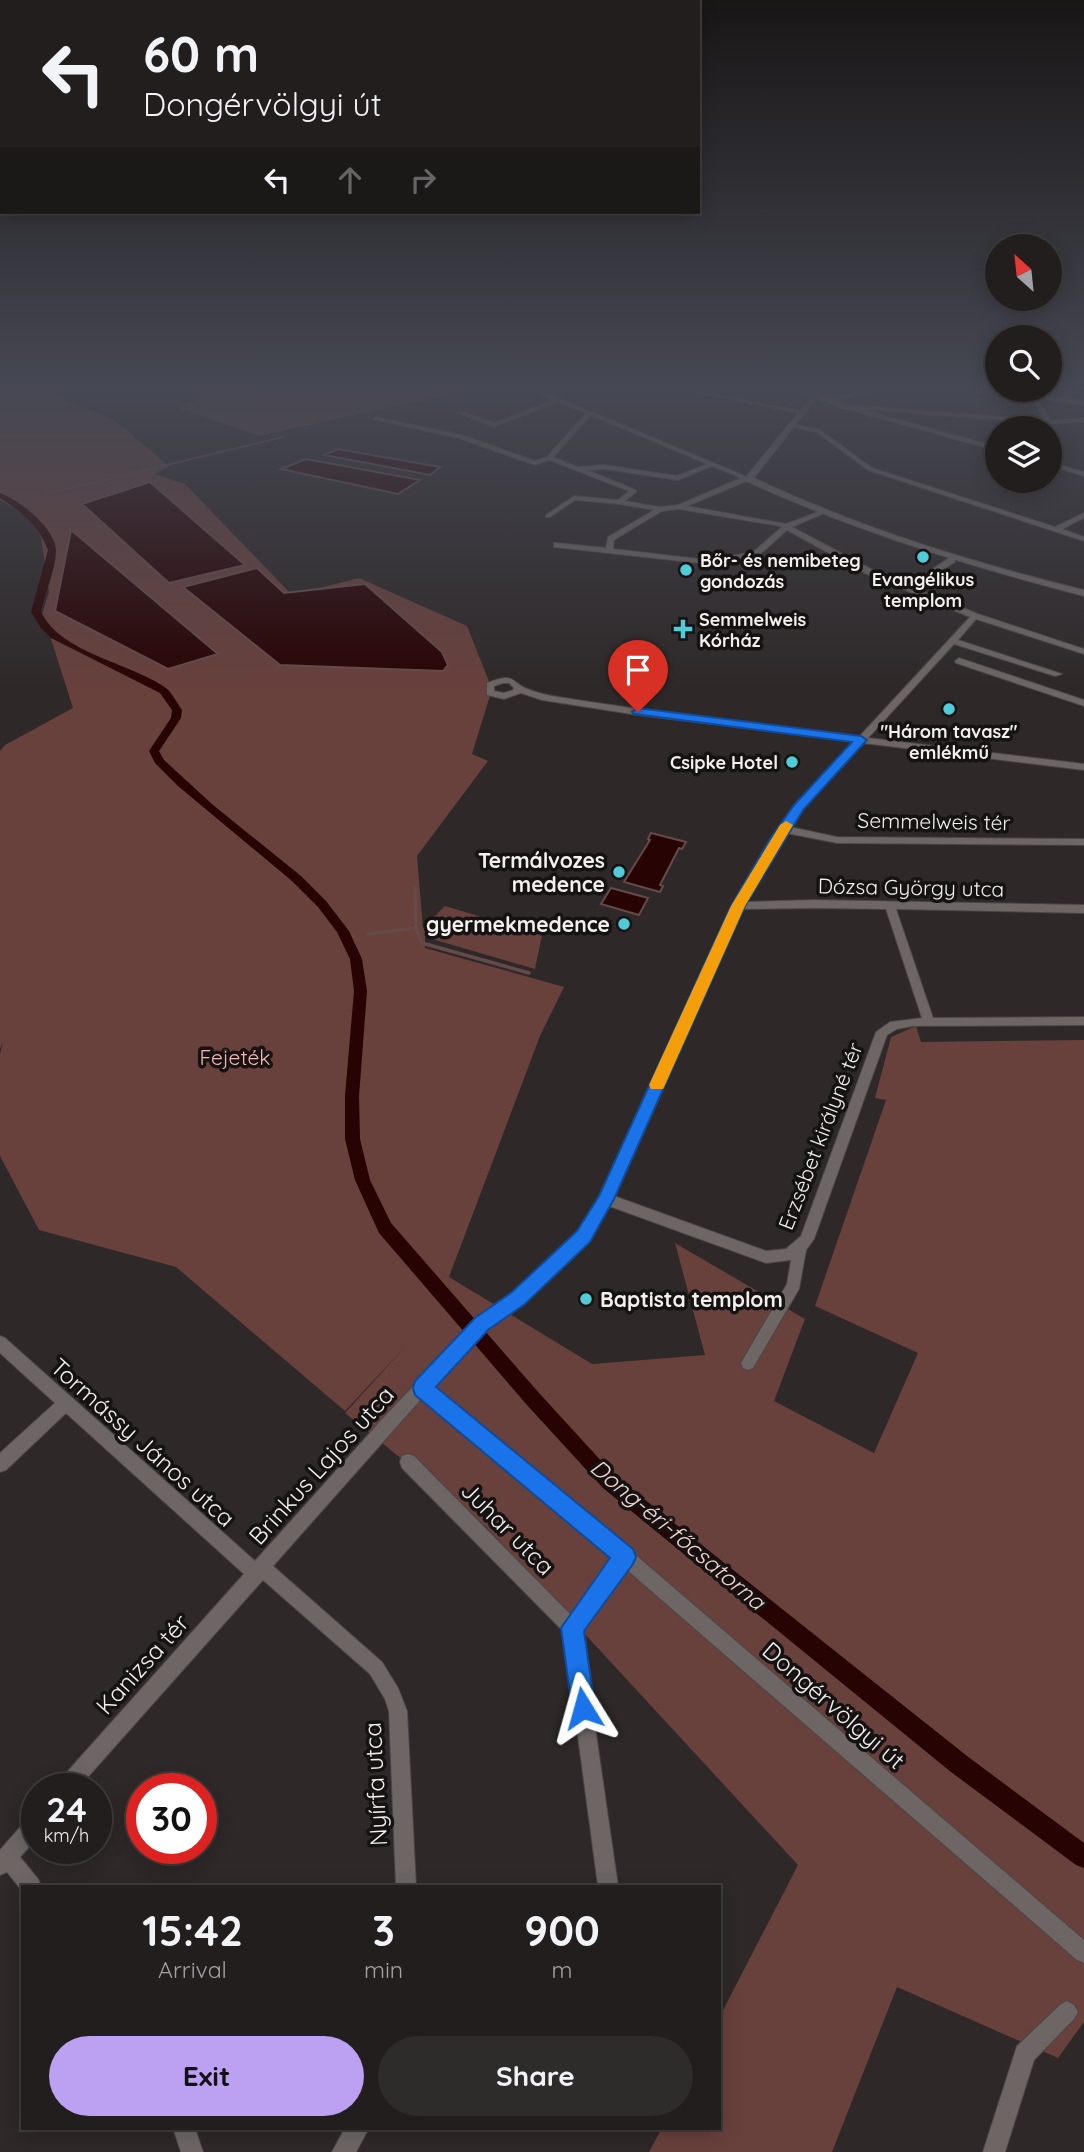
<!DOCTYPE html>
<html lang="en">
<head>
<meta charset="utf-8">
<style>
	:root { --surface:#221e1e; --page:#2e2b2b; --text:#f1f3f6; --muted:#a2a2a4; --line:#3f3c3c; --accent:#bca0f2 }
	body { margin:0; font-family:Quicksand,sans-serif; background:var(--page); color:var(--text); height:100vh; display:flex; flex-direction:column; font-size:26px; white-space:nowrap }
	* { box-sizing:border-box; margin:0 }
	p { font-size:23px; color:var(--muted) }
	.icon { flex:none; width:38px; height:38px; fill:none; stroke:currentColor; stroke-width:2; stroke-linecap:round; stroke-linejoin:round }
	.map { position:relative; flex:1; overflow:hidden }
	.drawer { position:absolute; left:21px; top:1885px; width:700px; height:245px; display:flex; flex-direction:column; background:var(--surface); border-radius:0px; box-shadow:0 4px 18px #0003,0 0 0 2px var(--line) }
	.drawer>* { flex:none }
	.banner { position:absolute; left:0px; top:0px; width:700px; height:214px; box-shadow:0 4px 18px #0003,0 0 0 2px var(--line); background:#221e1e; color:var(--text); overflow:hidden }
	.needle { width:46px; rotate:333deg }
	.buttons { position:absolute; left:985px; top:234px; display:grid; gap:14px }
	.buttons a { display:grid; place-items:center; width:77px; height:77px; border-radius:50%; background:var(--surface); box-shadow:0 4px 18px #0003,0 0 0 2px var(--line); font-size:35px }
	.speed { position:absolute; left:21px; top:1773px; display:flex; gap:14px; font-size:35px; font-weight:700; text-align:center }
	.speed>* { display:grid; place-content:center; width:91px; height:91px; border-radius:50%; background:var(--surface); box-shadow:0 4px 18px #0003,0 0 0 2px var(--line); line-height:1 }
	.speed small { font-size:18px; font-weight:400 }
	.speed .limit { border:10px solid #d22; background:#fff; color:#111 }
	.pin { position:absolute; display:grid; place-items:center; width:60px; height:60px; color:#fff; margin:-72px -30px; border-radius:50% 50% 50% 0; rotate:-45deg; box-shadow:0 0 7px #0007 }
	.pin .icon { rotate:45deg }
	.me { position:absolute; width:77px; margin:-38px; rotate:352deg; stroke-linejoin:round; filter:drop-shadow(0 0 5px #0008) }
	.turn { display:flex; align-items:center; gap:24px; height:147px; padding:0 28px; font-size:32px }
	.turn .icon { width:91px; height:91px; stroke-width:2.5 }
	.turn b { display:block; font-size:49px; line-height:60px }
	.lanes { display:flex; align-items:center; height:66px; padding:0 28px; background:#0003; justify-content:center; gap:35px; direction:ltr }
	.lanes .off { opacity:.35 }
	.eta { display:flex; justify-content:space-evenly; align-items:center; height:119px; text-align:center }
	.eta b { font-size:42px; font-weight:700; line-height:49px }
	.primary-button { display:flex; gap:14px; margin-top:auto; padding:14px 28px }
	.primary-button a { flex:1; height:80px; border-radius:42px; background:var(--accent); color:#111; font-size:28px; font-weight:700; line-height:80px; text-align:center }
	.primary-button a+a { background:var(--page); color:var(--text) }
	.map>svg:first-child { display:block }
</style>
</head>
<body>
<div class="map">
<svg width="1084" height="2152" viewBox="0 0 1084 2152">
	<rect width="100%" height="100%" fill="#2e2828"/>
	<path fill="#68403c" d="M0 390H48L68 401 114 420 169 466 154 474 185 484 292 595 359 578 467 626 492 689 472 754 488 761 417 856 423 928 445 906 542 935 535 969 425 937V948L564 987 540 1036 449 1277 592 1364 705 1355 675 1243 805 1319 774 1401 874 1453 918 1353 815 1306 886 1100 875 1098 891 1037 916 1026 921 1042 1084 1040V2022L1058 2058 897 1987 832 2152H649L662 2128H719V2018L798 1865 486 1527 345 1413 405 1347 345 1411 176 1267 39 1230 0 1156V1054L3 1042 0 1049V751L5 745 73 708 51 639 57 634 39 625 49 592 41 537 27 508 18 510 0 500Z
		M197 390H470L259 436 177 407 211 395Z"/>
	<path fill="#280303" stroke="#654a4a" stroke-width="2" d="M338 449 440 467 430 475 324 455Z
		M306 459 420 480 398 494 281 469Z
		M150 482 245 565 169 583 82 504Z
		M71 530 218 654 168 669 55 611Z
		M257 568 284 593 365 584 442 652 448 665 443 671 280 665 183 587Z
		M651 833 686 842 682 849 679 848 660 885 663 886 660 892 624 882 650 840 648 839Z
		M611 888 648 898 639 915 601 904Z"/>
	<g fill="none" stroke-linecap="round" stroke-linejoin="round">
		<path stroke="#654a4a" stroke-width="2" d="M46 494 283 437"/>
		<path stroke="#654a4a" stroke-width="3.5" d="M415 888 416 928
			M368 934 416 928 422 943 529 973
			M344 937 353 936"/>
		<path fill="#280303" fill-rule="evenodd" d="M0 493C19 500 57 529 56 552 55 571 45 593 41 612 62 654 129 662 166 688 172 693 177 703 182 710L181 718 159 751 164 760 213 805 301 876 326 901 349 931 362 959 367 991 359 1096 360 1139 370 1180 391 1223 539 1393 615 1476 967 1756 1084 1843V1868L1076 1865 951 1772 603 1488 527 1405 379 1233 355 1180 345 1139V1096L354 991 350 959 337 932 318 907 292 881 178 786 155 763 149 751 171 718 172 710 160 693 51 638 41 628 31 612 48 550C39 526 22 512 0 498Z"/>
		<defs>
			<path id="minor" d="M532 390H539L752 479 687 506 786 524 818 512H822V514L792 527 871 569 908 585 949 558H955V562L914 588 978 614 1084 649V654L976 619 958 640 1062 674 1055 676 954 644 868 738 1084 764V770L863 743 802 809 790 827 837 837 1084 839V845L837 843 786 833 745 902 814 900 1084 905V913L896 909 933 1018 1084 1017V1025L913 1026 897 1029 887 1035 814 1239 806 1250 799 1289 753 1368 748 1370 743 1368 741 1363 787 1284 791 1260 766 1263 609 1206 589 1240 569 1261 524 1303 487 1329 432 1387 631 1551 1084 1940V1963L1077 1960 626 1569 581 1630 618 1886H598L564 1632 402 1468 400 1462 402 1456 408 1454 414 1456 571 1615 614 1558 422 1398 273 1566 382 1662 398 1688 407 1711 416 1886H396L389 1711 385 1699 370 1674 263 1580 78 1788H57L59 1781 244 1574 66 1413 6 1470 0 1472V1453L55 1403 0 1353V1336L5 1338 255 1561 386 1415 477 1319 514 1293 579 1232 601 1196 733 906 771 840 796 805 854 741 638 715 542 700 521 693 504 699 487 695V683C517 671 509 683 530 690 543 695 557 697 571 699 667 714 763 725 859 737L970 617 865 573 787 530 758 556 708 564 554 547V543H557L606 548 608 537 654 510 619 504 575 500 550 517H546V515L574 496 618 500 629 491 549 460 535 465 458 438 372 419 375 417 462 435 535 461 547 457 586 413 558 402 494 427 456 412 461 411 494 423 553 400ZM591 415 707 464 677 476 604 465 578 467 553 457ZM712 466 741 478 678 505 660 507 625 501 636 492V490L587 470 604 469 678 480ZM679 509 779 526 782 527 753 552 708 560 613 549 614 540 662 511ZM503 683H509L514 688 513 690 504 693 494 691V686ZM814 908 886 909 922 1018 890 1022 876 1032 801 1236 786 1249 766 1251 614 1196 742 909Z
				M685 390H695L806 412 803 414Z
				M868 390H876L836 401 847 405 1044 420 1033 399 956 390H971L1031 396 1029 392 1032 390 1037 396 1084 401V405L1039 400 1050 420 1084 418V422L1048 424 861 409 998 447V451L839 407 812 396 815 394 829 399Z
				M793 424 820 430 872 468 1055 527 1084 513V518L1062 529 1084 537V541L868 470 816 432 791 427Z
				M1050 462 1084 472V476L1050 466Z
				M959 658 1084 700V706L956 663 955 661Z
				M37 1813V1838L20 1857 38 1879 41 1886H23V1892L7 1872 0 1875V1850L30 1816Z
				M1067 2001 1074 2005 1078 2012 1074 2019 1034 2060 1005 2152H983L1017 2046 1060 2005Z
				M173 2128H195L203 2152H181Z
				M345 2128H369L356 2152H332Z"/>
			<path id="tertiary" d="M797 390H805L818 396 754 478C860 528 970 562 1084 590V596C968 566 855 531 746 481V477L811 397Z"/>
		</defs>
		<use href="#minor" stroke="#4b4646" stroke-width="2"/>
		<use href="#tertiary" stroke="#4b4646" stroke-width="2"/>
		<use href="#minor" fill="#6d6665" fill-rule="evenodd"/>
		<use href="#tertiary" fill="#6d6665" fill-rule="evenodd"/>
	</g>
	<linearGradient id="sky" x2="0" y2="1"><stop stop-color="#191616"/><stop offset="0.56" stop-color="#464853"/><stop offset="1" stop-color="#464853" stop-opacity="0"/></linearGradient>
	<rect width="1084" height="691" fill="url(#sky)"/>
	<path fill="#1a73e8" stroke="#114b97" stroke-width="2" d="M638 708 861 736 867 740 803 810 745 906 614 1199 590 1242 525 1304 488 1330 436 1387 633 1549 636 1557 633 1564 584 1631 595 1708 592 1716 583 1719 575 1716 572 1708 561 1628 610 1558 415 1395 413 1388 415 1381 475 1318 512 1292 577 1231 599 1196 731 906 770 839 794 805 852 742 634 714 632 712Z"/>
	<path fill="#f59e0b" d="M786 821 793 825 745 906 665 1085 663 1089H651L649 1085 731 906 780 825Z"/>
	<g fill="#52cbd9" stroke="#151212" stroke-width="2.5">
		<circle cx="923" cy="557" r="7"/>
		<circle cx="686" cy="570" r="7"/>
		<path d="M679.5 618.5h7v7h7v7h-7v7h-7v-7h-7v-7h7z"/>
		<circle cx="949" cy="709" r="7"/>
		<circle cx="792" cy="762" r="7"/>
		<circle cx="619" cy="872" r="7"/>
		<circle cx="624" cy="924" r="7"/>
		<circle cx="586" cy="1299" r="7"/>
	</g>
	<g text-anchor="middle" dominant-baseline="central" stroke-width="7" stroke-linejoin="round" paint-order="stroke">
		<g font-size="18" font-weight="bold" fill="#f3efee" stroke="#151212" text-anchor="start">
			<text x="700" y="560">Bőr- és nemibeteg<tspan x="700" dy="21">gondozás</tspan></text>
			<text x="923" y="579" text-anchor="middle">Evangélikus<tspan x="923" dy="21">templom</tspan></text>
			<text x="699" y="619">Semmelweis<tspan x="699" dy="21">Kórház</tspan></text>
			<text x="949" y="731" text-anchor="middle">"Három tavasz"<tspan x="949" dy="21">emlékmű</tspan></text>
			<text x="778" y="762" text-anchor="end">Csipke Hotel</text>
		</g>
		<g font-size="21" fill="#f3efee" stroke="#151212">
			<text transform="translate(934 821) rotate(1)">Semmelweis tér</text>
			<text transform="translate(911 887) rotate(1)">Dózsa György utca</text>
			<text transform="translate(820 1136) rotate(-69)">Erzsébet királyné tér</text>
		</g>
		<g font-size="21" font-weight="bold" fill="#f3efee" stroke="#151212" text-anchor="end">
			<text x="605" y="860">Termálvozes<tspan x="605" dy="24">medence</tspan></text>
			<text x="610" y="924">gyermekmedence</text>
			<text x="600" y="1299" text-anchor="start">Baptista templom</text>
		</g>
		<g font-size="21" fill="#f8b8b1" stroke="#151212">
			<text x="235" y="1057">Fejeték</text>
		</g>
		<g font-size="23" font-style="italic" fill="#f5d4d0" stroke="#151212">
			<text transform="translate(678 1534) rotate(40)">Dong-éri-főcsatorna</text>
		</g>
		<g font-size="24" fill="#f3efee" stroke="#151212">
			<text transform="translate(143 1442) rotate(42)">Tormássy János utca</text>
			<text transform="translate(321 1465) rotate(-48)">Brinkus Lajos utca</text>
			<text transform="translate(508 1528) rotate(45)">Juhar utca</text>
			<text transform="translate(142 1664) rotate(-48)">Kanizsa tér</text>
			<text transform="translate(834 1705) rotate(41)">Dongérvölgyi út</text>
			<text transform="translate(375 1784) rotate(-93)">Nyírfa utca</text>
		</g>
	</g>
</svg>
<div class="buttons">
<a><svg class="needle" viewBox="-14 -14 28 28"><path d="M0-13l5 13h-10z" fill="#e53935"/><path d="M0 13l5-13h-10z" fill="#a2a2a4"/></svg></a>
<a><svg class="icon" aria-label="search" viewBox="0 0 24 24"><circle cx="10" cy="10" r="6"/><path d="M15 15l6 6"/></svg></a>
<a><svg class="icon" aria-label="layers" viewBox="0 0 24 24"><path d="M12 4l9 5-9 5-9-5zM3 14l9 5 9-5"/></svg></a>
</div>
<div class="speed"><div>24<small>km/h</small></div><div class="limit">30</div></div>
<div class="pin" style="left:638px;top:712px;background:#d93025"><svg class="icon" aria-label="arrive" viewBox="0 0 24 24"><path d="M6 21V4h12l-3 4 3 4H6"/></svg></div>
<svg class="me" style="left:583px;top:1708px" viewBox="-20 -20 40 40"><path d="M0-17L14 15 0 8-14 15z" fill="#1a73e8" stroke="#fff" stroke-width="4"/></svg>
<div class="banner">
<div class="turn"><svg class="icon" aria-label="left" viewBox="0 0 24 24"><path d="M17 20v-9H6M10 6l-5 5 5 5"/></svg><div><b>60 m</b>Dongérvölgyi út</div></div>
<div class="lanes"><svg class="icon" aria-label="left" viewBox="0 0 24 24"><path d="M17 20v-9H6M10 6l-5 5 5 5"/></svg><svg class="icon off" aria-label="ahead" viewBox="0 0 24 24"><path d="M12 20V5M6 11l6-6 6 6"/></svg><svg class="icon off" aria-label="right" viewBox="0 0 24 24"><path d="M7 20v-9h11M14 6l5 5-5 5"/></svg></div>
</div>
<section class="drawer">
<div class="eta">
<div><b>15:42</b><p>Arrival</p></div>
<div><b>3</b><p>min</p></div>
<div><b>900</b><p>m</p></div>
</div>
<div class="primary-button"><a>Exit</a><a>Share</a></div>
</section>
</div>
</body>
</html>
